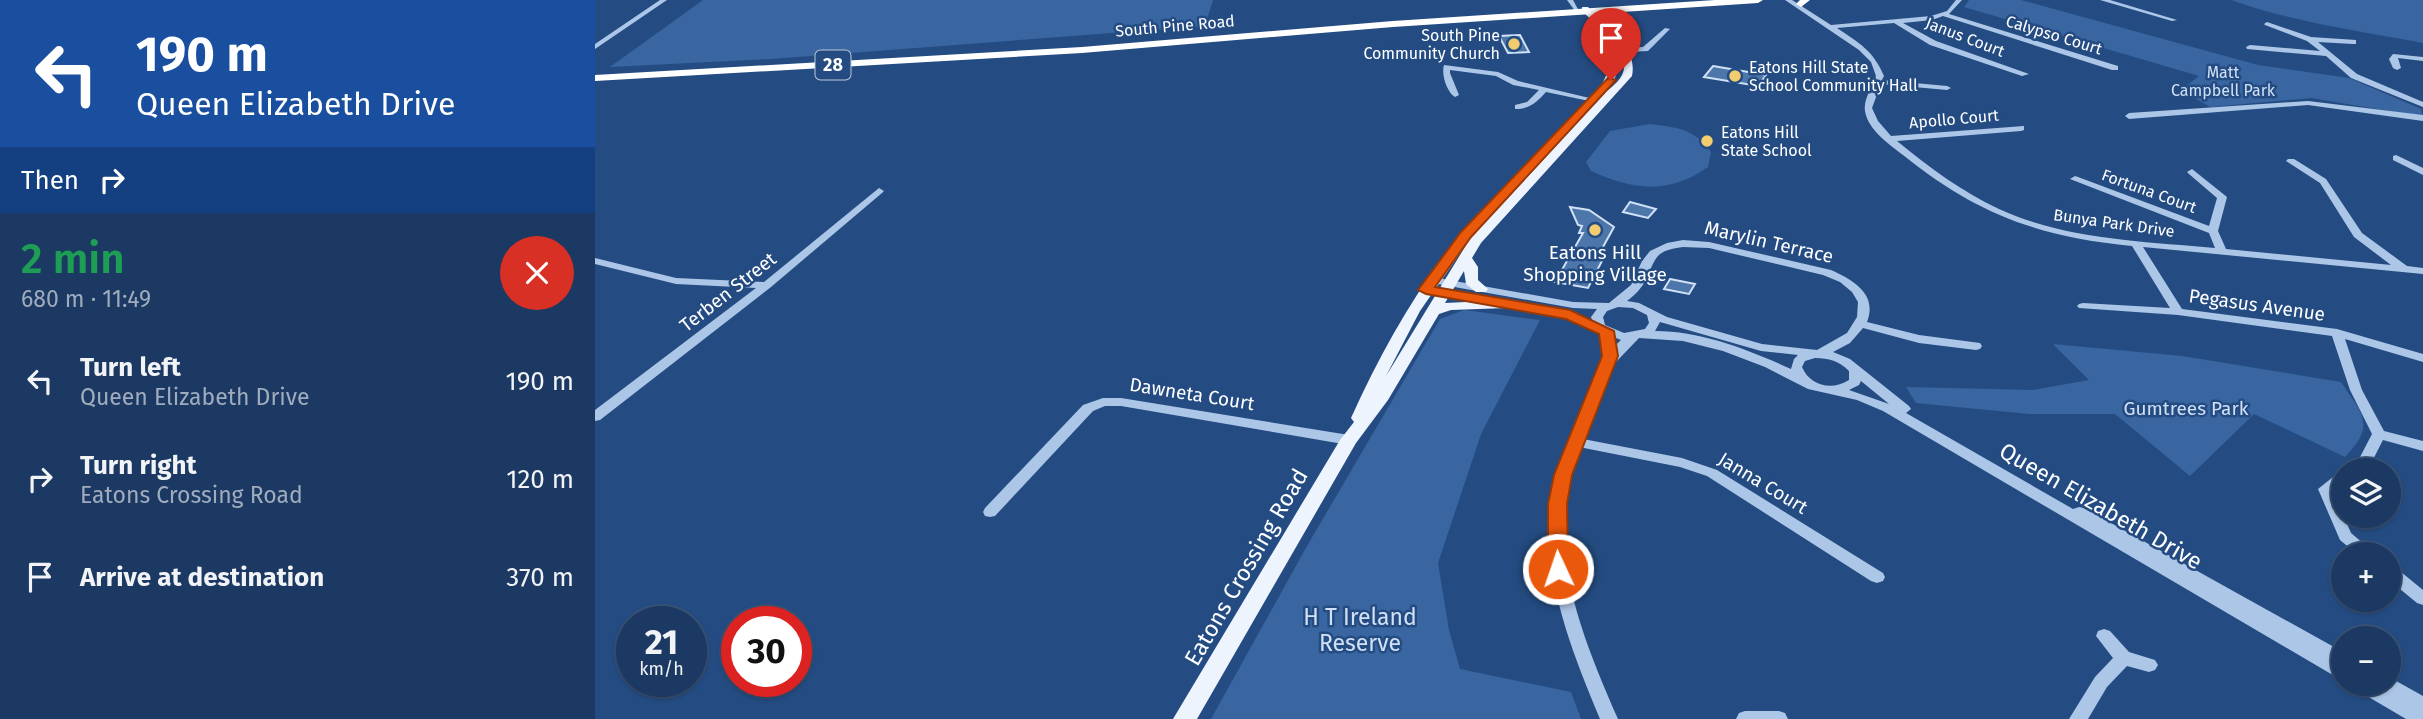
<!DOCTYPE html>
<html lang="en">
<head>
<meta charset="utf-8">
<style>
	:root { --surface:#1b3962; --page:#28446b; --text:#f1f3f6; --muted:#a0acbe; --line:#395377 }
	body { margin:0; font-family:"Fira Sans",sans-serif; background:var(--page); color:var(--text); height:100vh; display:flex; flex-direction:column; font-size:26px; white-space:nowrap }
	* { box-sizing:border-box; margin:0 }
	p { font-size:23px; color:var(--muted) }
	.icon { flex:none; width:38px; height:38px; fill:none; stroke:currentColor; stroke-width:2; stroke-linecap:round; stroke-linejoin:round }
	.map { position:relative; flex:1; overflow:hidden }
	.panel { display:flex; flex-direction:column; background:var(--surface); width:595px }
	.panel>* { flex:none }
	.banner { background:#1a4fa0; color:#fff; overflow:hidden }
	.tools { position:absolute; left:1736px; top:458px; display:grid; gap:14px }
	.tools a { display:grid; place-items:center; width:70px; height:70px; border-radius:50%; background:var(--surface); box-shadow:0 2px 5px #0004,0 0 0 2px var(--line); font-size:35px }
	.speed { position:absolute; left:21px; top:606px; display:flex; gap:14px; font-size:35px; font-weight:700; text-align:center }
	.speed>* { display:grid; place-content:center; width:91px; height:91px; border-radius:50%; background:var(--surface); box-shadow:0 2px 5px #0004,0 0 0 2px var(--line); line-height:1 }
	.speed small { font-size:18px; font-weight:400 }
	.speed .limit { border:10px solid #d22; background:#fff; color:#111 }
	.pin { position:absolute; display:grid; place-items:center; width:60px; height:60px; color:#fff; margin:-72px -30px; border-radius:50% 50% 50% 0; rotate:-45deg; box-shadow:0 0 7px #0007 }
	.pin .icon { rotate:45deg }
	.me { position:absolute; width:77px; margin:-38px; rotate:357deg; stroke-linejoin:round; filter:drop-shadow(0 0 5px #0008) }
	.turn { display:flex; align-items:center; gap:24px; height:147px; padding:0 21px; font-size:32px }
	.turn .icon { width:91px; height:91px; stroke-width:2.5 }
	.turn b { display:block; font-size:49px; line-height:60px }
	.then { display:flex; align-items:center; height:66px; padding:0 21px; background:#0003; gap:14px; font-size:26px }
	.round { display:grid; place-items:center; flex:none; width:74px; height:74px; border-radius:37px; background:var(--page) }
	.head { display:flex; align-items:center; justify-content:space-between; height:119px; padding:0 21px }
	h1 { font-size:42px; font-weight:600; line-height:52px; color:#1e9e55 }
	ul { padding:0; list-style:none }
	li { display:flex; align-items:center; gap:21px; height:98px; padding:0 21px }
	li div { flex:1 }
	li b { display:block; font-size:26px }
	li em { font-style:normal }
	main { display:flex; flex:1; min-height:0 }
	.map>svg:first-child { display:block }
</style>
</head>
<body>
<main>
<section class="panel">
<div class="banner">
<div class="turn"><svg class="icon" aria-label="left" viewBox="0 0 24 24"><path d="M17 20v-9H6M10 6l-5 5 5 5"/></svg><div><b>190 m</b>Queen Elizabeth Drive</div></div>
<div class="then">Then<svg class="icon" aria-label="right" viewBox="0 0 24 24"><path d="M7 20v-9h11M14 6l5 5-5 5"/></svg></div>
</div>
<div class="head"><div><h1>2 min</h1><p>680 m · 11:49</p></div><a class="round" style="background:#d93025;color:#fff"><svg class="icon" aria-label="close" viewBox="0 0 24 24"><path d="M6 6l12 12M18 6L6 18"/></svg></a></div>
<ul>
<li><svg class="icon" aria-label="left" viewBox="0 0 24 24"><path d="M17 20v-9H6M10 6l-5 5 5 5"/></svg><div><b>Turn left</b><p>Queen Elizabeth Drive</p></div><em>190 m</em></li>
<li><svg class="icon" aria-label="right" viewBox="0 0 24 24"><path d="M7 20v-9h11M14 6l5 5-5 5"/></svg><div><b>Turn right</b><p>Eatons Crossing Road</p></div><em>120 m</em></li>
<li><svg class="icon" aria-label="arrive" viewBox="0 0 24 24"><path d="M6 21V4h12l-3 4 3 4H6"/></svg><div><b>Arrive at destination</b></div><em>370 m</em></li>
</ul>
</section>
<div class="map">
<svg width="1828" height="719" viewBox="0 0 1828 719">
	<rect width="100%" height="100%" fill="#244c82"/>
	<path fill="#3966a0" d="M108 0H618L612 19 622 25 176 59 15 67Z
		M1374 0H1426L1663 65 1754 78 1826 109 1828 117 1717 98 1615 107 1586 90 1604 76 1369 7Z
		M1636 0H1828V43C1763 31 1698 22 1636 0Z
		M1055 124C1084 128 1098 128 1116 152L1113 167C1073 195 1039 190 996 171L991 162 1015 131Z
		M869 310 945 320 886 434 843 563 854 630 865 669 976 692 986 719H616L712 546 845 319Z
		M1458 344 1587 356 1746 382C1768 415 1781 425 1750 457L1659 414 1595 476 1520 414H1434L1321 403 1311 387 1438 390 1494 380Z"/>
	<path fill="#4d76ab" stroke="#d0e1f6" stroke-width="2" d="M925 35 934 52 913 53 904 36Z
		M1118 66 1171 75 1163 86 1109 77Z
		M1035 202 1061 209 1053 218 1028 212Z
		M975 207 994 210 1019 227 1003 256 1009 257 993 288 960 282 988 233H984L987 226 983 225Z
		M1075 279 1100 284 1094 294 1069 289Z"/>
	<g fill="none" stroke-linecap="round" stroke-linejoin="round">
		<path fill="#acc6e7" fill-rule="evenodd" d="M65 0H72L0 49V44Z
			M972 0H978L984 11H980Z
			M1190 0H1197L1236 25 1336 16 1352 11 1361 0H1367L1354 14 1523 66V70H1517L1348 16 1337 20 1308 23 1341 41 1434 74 1427 76 1335 45 1299 23 1242 28C1264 43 1278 50 1289 76L1287 80 1352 86 1356 88 1352 90 1286 84 1277 108 1283 121 1296 136 1429 126V130L1426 131 1302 141C1334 167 1367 192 1404 209 1472 240 1548 241 1620 248L1614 233 1475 179 1480 176 1483 177 1614 226 1622 198 1594 174 1592 172 1597 169 1632 197 1623 231 1631 249 1796 265 1759 237 1725 183 1691 161 1693 159H1699L1731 179 1767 233 1812 266 1828 268V274L1548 247 1587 309 1742 329 1828 354V362L1750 339 1767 390 1789 431 1828 441V451L1788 440C1776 462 1777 471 1749 471L1764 459 1777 434 1755 390 1737 336 1583 315 1484 308 1482 306 1484 304 1488 303 1575 308 1537 246C1444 237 1381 214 1308 155 1294 144 1273 130 1270 111 1268 101 1277 86 1281 76L1276 62 1264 50Z
			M1505 0H1515L1582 20 1577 21Z
			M1672 22 1716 37 1761 40V44H1758L1723 42 1762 74 1828 102V107L1756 78 1731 56 1652 49 1651 47 1655 45 1725 51 1712 41 1670 25 1669 24Z
			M1070 28 1075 29 1053 51 1015 53 1011 51 1015 49 1048 47Z
			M1798 54 1828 57V61L1803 58 1806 68 1802 70 1798 68 1794 59Z
			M849 65 903 72 923 81 1003 100 999 102 951 92C942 102 935 109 920 109V105L932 102 944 90 918 85 901 76 855 70V73L864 95 860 97C852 92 846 75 849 65Z
			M1713 101 1828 115V121L1713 105 1534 119 1530 116 1534 113Z
			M1801 155 1828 168V175L1798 160V156Z
			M284 188 289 191 287 193 176 287 5 420 0 421V410L161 288 81 284 0 264V258L81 278 169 282Z
			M1088 240 1114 242 1236 270C1258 280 1283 294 1272 322L1324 335 1385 343 1387 346 1385 349 1381 350 1324 343 1268 328 1255 343 1238 352 1255 359 1314 406 1316 409 1311 413 1478 509 1484 507 1489 508 1748 652V681L1288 411 1262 400 1213 389 1170 367 1128 351 1088 341 1044 338 1021 362 988 439 1087 458 1122 470 1288 573 1290 577 1288 581 1282 583 1276 581 1112 476 1085 467 984 447C946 539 986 634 1023 719H1005C973 642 941 563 960 478 965 455 977 435 986 414 997 387 1004 360 1026 340L972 318 831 293 825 290 831 287 975 312 997 320 996 317 1002 309 978 308 837 283 832 280 837 277 978 302 1014 303 1036 285 1047 261 1055 251 1072 243ZM1088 247 1114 248 1228 275 1245 282 1257 292 1263 302 1262 317 1252 333 1222 350 1167 344 1072 317 1044 303 1032 301C1040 295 1047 288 1051 279 1062 256 1060 251 1088 247ZM1023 307 1038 308 1052 315 1054 323 1050 329 1029 333 1010 325 1008 317 1012 311ZM1065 322 1166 351 1203 355 1199 359 1196 369C1154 350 1107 331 1060 331ZM1220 358C1234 358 1244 361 1254 371V380C1237 391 1215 386 1207 367L1210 361ZM1266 381 1294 404 1254 390 1264 385Z
			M508 398H526L754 435 759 437 761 440 759 443 754 445 526 406H510L498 411 400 516 395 517 390 516 388 512 390 508 488 405Z
			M1748 471V483L1738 491 1756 533 1782 555H1763L1745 540 1723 489 1743 473Z
			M1794 565 1800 567 1828 590V605L1822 603 1794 580Z
			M1509 629 1515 631 1534 652 1560 660 1563 665 1560 670 1554 672 1532 666 1512 687 1493 719H1474L1500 677 1518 658 1501 636 1503 631Z
			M1794 677 1828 696V719H1811L1760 689 1757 684H1794Z
			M1150 711H1184L1190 713 1193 719H1141L1144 713Z"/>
		<path fill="#eef4fd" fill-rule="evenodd" d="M987 7H993C1012 27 1043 45 1037 76L886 243 877 258 883 267V280L893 289 891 292H881L871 284 869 271 850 303 912 300 919 304 912 308 856 310 844 314 793 400 761 443 602 719H578L745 440 759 422 756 418C790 343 830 274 884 212L889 211 895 215 883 230 1011 92 1003 90C1021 65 1012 53 996 31L997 29H1003C1021 52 1032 65 1012 91 1017 87 1024 81 1027 75 1039 50 1001 25 987 11ZM873 242 791 376 825 311Z"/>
		<path fill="#fff" fill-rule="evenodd" d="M1120 0H1168L1163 3 798 27 487 53 0 81V75L487 47 798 21Z
			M1205 0H1215L1206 7 1201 4Z"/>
	</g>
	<path fill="#ea580c" stroke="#983908" stroke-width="2" d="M1013 78 1021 80 876 237 840 287 975 310 1019 331 1023 356 977 475 972 504 973 569 970 575H956L953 569V504L959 475 1007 356 1004 334 971 319 831 294 823 290 866 232Z"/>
	<g fill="#f1cd70" stroke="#244c82" stroke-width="2.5">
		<circle cx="919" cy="44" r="7"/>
		<circle cx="1140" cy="76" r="7"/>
		<circle cx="1112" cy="141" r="7"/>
		<circle cx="1000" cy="230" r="7"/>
	</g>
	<g text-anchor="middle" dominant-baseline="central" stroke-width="5" stroke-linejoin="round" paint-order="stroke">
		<g font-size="16" fill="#fff" stroke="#244c82">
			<text transform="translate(580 26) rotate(-5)">South Pine Road</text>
			<text transform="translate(1459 35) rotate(17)">Calypso Court</text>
			<text transform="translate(1370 37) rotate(21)">Janus Court</text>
			<text transform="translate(1359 119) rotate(-5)">Apollo Court</text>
			<text transform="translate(1554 191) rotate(20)">Fortuna Court</text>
			<text transform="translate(1519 223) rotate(8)">Bunya Park Drive</text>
		</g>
		<g font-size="16" fill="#fff" stroke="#244c82" text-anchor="start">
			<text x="905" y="35" text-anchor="end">South Pine<tspan x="905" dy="18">Community Church</tspan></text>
			<text x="1154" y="67">Eatons Hill State<tspan x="1154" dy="18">School Community Hall</tspan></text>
			<text x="1126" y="132">Eatons Hill<tspan x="1126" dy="18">State School</tspan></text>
		</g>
		<g font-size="16" fill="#d0e1f6" stroke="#244c82">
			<text x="1628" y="72">Matt<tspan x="1628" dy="18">Campbell Park</tspan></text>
		</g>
		<rect fill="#244c82" stroke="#bdc9da" stroke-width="2" x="220.5" y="50.5" width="35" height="29" rx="5"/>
		<g font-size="18" font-weight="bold" fill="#fff">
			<text x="238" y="65">28</text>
		</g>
		<g font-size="19" fill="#fff" stroke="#244c82">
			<text transform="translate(1174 242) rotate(13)">Marylin Terrace</text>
			<text transform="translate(133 292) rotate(-38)">Terben Street</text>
			<text transform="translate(1662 305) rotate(8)">Pegasus Avenue</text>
			<text transform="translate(597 394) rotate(9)">Dawneta Court</text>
			<text transform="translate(1168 483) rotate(31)">Janna Court</text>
		</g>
		<g font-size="19" fill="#fff" stroke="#244c82">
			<text x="1000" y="252">Eatons Hill<tspan x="1000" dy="22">Shopping Village</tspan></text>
		</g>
		<g font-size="19" fill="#d0e1f6" stroke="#244c82">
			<text x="1591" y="408">Gumtrees Park</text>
		</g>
		<g font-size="23" fill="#fff" stroke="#244c82">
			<text transform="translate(1506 506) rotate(30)">Queen Elizabeth Drive</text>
			<text transform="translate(651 567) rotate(-60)">Eatons Crossing Road</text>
		</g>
		<g font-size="23" fill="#d0e1f6" stroke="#244c82">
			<text x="765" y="617">H T Ireland<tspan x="765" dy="26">Reserve</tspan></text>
		</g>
	</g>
</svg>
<div class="tools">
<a><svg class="icon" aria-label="layers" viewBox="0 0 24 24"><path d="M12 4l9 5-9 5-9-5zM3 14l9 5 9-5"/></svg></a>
<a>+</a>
<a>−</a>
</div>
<div class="speed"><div>21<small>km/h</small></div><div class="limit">30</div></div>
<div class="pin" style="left:1016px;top:80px;background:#d93025"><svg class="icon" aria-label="arrive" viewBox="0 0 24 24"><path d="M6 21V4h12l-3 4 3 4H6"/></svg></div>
<svg class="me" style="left:963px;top:569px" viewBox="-20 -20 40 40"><circle r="17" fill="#ea580c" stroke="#fff" stroke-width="3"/><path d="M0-11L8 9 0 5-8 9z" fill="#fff"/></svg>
</div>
</main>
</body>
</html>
